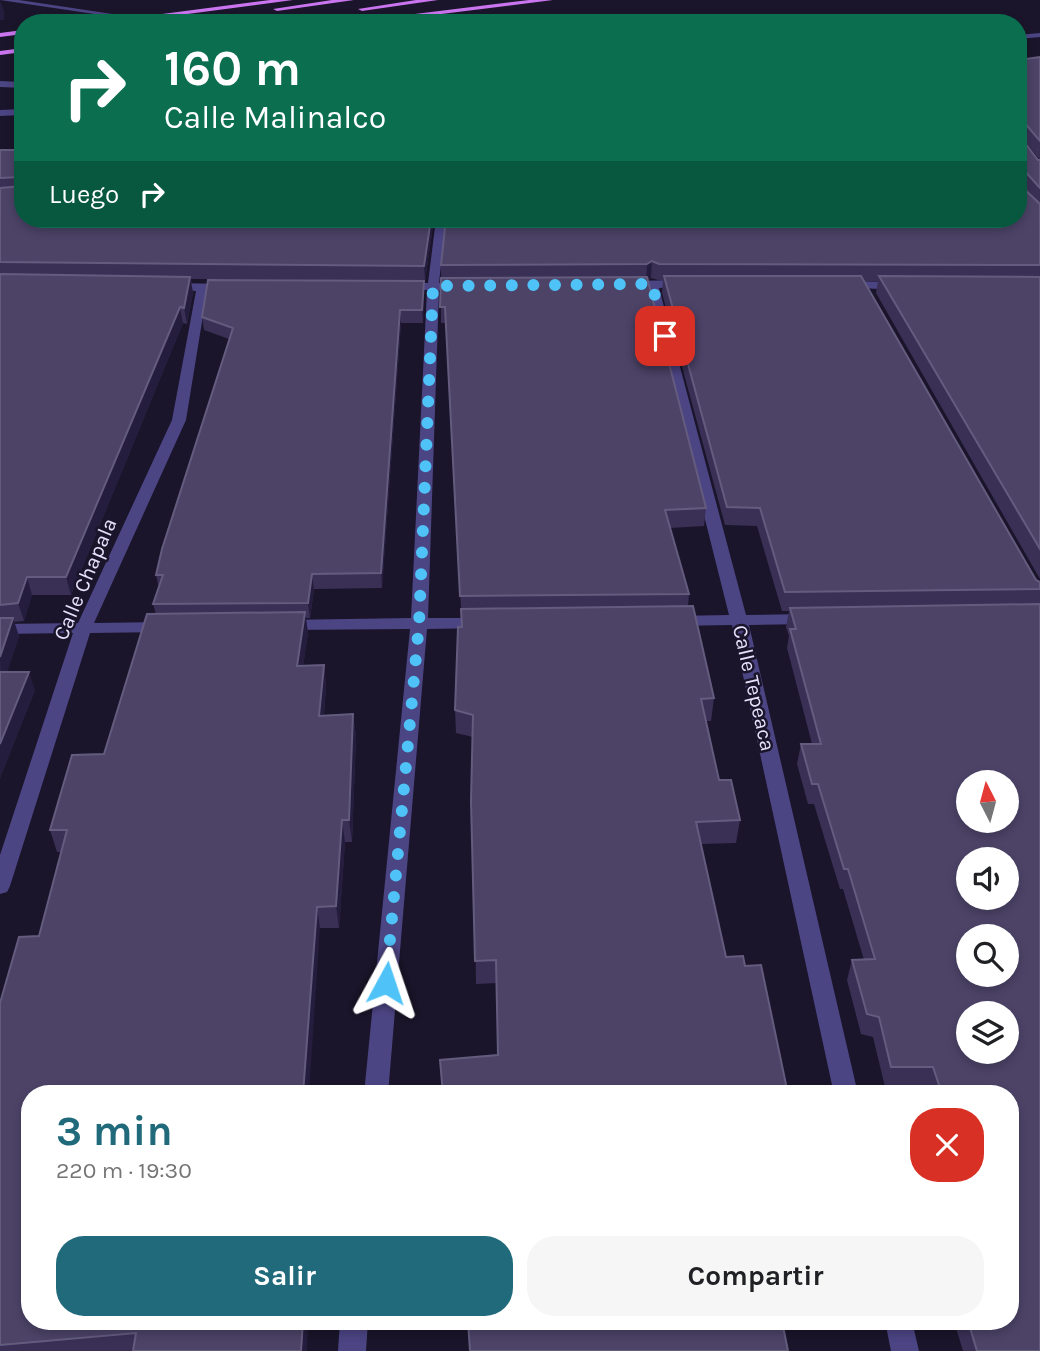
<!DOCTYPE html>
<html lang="es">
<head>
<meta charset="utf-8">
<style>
	:root { --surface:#fff; --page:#f6f6f6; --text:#202124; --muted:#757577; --accent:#216a7b }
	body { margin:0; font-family:Karla,sans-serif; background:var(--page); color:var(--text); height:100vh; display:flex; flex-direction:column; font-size:26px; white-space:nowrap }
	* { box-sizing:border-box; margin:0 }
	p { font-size:23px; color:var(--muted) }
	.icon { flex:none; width:38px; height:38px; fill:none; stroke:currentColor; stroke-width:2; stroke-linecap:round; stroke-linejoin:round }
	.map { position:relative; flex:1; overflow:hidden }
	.drawer { position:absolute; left:21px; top:1085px; width:998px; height:245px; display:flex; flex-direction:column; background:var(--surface); border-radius:28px; box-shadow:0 4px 10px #0003 }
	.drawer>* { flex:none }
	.top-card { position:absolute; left:14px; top:14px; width:1013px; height:214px; border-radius:28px; box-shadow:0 4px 10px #0003; background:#0b6e4f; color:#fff; overflow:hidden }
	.needle { width:46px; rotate:354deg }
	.fabs { position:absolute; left:956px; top:770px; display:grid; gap:14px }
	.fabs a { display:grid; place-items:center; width:63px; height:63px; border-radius:50%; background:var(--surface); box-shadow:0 4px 10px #0003; font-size:35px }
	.pin { position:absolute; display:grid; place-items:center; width:60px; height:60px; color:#fff; margin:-30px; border-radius:14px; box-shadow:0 4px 10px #0006 }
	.me { position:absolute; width:77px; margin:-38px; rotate:5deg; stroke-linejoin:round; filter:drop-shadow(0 0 5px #0008) }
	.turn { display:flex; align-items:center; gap:24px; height:147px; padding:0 35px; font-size:32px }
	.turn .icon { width:91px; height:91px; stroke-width:2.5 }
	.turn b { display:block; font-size:49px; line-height:60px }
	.then { display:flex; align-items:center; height:66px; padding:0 35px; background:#0003; gap:14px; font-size:26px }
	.round { display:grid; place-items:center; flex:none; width:74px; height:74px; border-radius:28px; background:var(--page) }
	.head { display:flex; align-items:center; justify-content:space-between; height:119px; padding:0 35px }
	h1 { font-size:42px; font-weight:700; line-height:52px; color:var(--accent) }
	.action { display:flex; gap:14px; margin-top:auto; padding:14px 35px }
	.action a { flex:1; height:80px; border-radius:28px; background:var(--accent); color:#fff; font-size:28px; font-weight:700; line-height:80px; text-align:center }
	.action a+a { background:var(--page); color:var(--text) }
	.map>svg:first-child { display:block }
</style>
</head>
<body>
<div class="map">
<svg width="1040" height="1351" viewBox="0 0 1040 1351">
	<rect width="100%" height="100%" fill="#1a152a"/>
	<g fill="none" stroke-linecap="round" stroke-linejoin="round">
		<path fill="#4c4584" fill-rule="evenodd" d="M0 0H19L139 18 135 20Z
			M1040 33V37L1018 39V35Z
			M0 81 23 82V88L0 87Z
			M23 109V115L0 116V110Z
			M436 219H446L439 283 462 282 468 286 462 290H439L428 618H484L492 623 484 628 427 629 388 1094H364L410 629 284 630 276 625 284 620 411 618 427 290 402 291 396 287 402 283H428Z
			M686 280 692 284 690 286 659 288 746 615 809 614 817 619 809 624 749 625 858 1094H834L732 625 673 626 665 621 673 616 729 615 647 288 626 289 620 285 626 281Z
			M843 281 899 282 905 286 899 290 839 287 837 285Z
			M168 283 231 284 237 288 231 292 207 291 186 420 94 623 165 622 173 627 165 632 90 633 10 886 7 892 0 894V855L73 633 0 634V624L78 623 172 420 196 291 164 289 162 287Z
			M340 1321H368L366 1351H338Z
			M885 1321H912L919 1351H891Z"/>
		<path fill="#ca75ef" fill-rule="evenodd" d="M270 0H293L119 23H93Z
			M332 0H354L277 11 273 9Z
			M416 0H438L362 11 358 9Z
			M529 0H553L369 23H342Z
			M296 15 293 19 244 23 248 21Z
			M23 30V34L0 37V33Z
			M23 48V52L0 55V51Z"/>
	</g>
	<path fill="#3a3056" d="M1040 57V160L1020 135 1038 160H1040V579L876 293 878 281H864L1036 580 1040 582V1351H963L954 1321H1010V1094H928L926 1086 885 1087 873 1037 861 1034 847 980 852 960H864L843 889H840L814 804H808L797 764 801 744H812L787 648 789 636 786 627 789 611H782L757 526 725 525 662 293 663 280H658L651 278 648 280 706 508 704 526 670 528 689 594 688 606 714 698 711 721H706L719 780 740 820 736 843 701 844 726 957 788 1094H442L440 1060 498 1055 497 983 476 984 473 737 456 733 455 710 462 627 446 323H441V265L1018 219V60Z
		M0 150 434 219 425 281H424L423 323H401L382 588 314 589 310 618H306L308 633 303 666 324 665 326 687 324 715 353 714 356 736 352 842H345L339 928H320L30 1094 307 1351H0V1003L39 936 61 852H57L50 830 104 754 156 614 153 604 159 588 156 575 229 339 204 330 202 317 317 280 191 279 193 293 187 324 183 323 71 595H32L24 621 14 622 19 636 7 672 35 690 0 778Z"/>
	<path fill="#251d3d" d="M0 0 4 11V20H0Z
		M431 219H434L425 281 424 266Z
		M652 261 651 278 646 280 647 264Z
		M190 277 193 293 187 324 184 308Z
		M424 281V294L423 323 422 310Z
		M180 307 183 323 71 595 66 577Z
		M400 310 401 323 382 588 381 573Z
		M312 574 314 589 310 618 308 603Z
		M27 577 32 595 24 621 18 603Z
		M305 612 308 633 300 687 297 666Z
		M13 618 19 636 1 690 0 657Z
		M324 665 326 687 322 737 319 716Z
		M29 672 35 690 0 778V744Z
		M353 714 356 736 352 842 349 820Z
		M342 820 345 842 339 928 336 906Z
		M317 907 320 928 309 1094H303Z
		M303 1321H308L307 1351H301Z"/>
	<path fill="#4c4367" stroke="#645c7f" stroke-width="2" fill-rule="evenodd" d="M1040 57V141L1023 121H1020L1019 135 1038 160H1040V188L1024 170H1020V185L1040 204V265L659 264 652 261 647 264 441 265 446 219H1018V60Z
		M0 150H23V219H431L424 266 0 262V188L22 186 20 177 0 178Z
		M0 274 190 277 184 308 180 307 66 577H27L18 603 0 605Z
		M664 276H861L1036 580 1040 582V589L785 592 760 508 727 507Z
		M879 276 1040 277V549Z
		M647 277 706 508 665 510 689 594 460 596 445 307H440L441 278Z
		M208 280 424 281 422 310H400L381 573 312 574 308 603 153 604 163 575H156L162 549 233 328 202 317Z
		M1040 604V1351H977L968 1321H1010V1094H942L933 1067H891L879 1017 867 1014 852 960 875 959 848 869H844L818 784H812L801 744H821L790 629H796L790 608ZM968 782H1006V821H968ZM968 859H1006V898H968ZM968 936H1006V975H968ZM968 1013H1006V1052H968Z
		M693 606 714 698 701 699 719 780H731L740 820 696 822 726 957 743 956 745 966 761 965 788 1094H443L440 1060 498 1055 496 960 475 961 471 801 473 715 455 710 458 627H462L461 609Z
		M305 612 297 666 324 665 319 716 353 714 349 820H342L336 906 317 907 303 1094H30V1321H303L301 1351H133L136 1333 0 1345V1003L19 937 39 936 67 830H50L72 755 104 754 147 614Z
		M0 618H13L0 657Z
		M0 672H29L0 744Z
		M468 1321H782L788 1351H470Z"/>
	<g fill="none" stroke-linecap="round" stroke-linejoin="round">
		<path stroke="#4fc3f7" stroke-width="12" stroke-dasharray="0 21.6" d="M386 983 419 624 433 286 652 284 665 336"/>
	</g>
	<g text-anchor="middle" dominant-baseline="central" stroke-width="5" stroke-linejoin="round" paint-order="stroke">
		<g font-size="21" fill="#e6e1fc" stroke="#1a152a">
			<text transform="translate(85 579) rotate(-67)">Calle Chapala</text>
			<text transform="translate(754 688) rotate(77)">Calle Tepeaca</text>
		</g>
	</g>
</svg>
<div class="fabs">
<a><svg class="needle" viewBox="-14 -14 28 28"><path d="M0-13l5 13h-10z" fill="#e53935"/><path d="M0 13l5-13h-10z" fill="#757577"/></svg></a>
<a><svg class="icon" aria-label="sound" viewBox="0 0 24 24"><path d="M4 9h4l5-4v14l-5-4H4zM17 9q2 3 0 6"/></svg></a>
<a><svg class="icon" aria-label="search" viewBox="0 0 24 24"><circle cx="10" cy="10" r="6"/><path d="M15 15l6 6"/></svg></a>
<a><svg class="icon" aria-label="layers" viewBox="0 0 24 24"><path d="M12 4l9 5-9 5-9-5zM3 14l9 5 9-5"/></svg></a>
</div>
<div class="pin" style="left:665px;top:336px;background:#d93025"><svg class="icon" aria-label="arrive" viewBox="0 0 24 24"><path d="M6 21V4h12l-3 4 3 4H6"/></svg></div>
<svg class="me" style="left:386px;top:983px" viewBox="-20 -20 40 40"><path d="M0-17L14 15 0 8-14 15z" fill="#4fc3f7" stroke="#fff" stroke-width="4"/></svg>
<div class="top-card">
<div class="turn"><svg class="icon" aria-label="right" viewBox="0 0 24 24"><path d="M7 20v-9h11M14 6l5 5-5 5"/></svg><div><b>160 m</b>Calle Malinalco</div></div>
<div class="then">Luego<svg class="icon" aria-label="right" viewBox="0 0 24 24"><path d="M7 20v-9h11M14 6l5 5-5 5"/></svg></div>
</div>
<section class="drawer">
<div class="head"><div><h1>3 min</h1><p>220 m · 19:30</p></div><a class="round" style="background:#d93025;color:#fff"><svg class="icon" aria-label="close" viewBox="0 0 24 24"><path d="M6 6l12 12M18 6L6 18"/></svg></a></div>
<div class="action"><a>Salir</a><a>Compartir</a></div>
</section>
</div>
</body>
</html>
